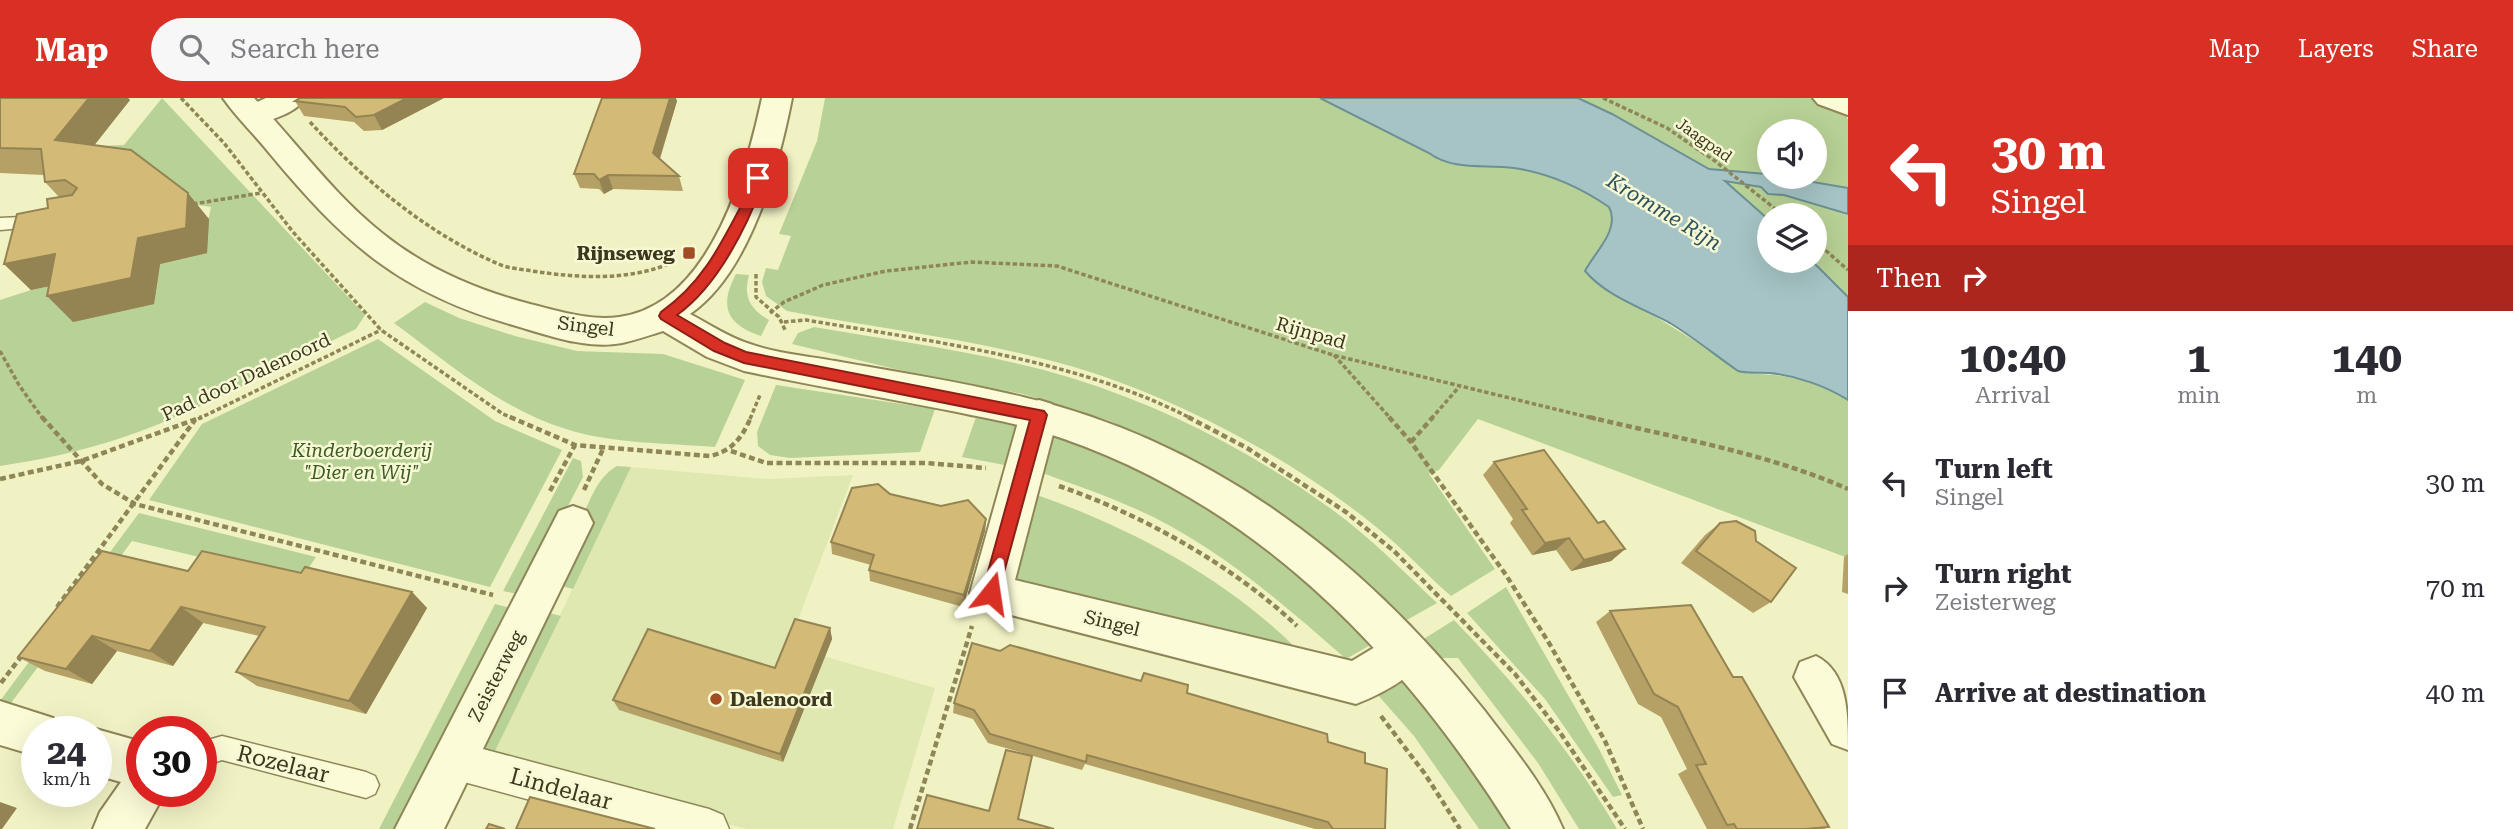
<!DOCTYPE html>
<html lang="en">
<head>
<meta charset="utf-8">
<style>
	:root { --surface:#fff; --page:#f7f7f7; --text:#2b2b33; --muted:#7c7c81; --accent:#d93025 }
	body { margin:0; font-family:"Roboto Serif",serif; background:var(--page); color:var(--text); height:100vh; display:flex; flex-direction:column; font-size:26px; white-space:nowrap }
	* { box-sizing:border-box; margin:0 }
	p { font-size:23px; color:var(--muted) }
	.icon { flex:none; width:38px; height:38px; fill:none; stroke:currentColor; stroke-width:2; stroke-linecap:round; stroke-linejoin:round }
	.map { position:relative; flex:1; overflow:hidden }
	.details { display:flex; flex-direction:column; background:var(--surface); width:665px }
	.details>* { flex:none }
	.hud { background:#d93025; color:#fff; overflow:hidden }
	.fabs { position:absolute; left:1757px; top:21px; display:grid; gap:14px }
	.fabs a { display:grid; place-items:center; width:70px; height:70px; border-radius:50%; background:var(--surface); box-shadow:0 7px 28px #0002; font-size:35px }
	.speed { position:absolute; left:21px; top:618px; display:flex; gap:14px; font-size:35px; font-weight:700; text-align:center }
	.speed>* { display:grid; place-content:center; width:91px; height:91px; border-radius:50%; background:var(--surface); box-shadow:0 7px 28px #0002; line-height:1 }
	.speed small { font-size:18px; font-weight:400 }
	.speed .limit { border:10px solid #d22; background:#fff; color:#111 }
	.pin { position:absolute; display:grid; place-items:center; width:60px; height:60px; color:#fff; margin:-30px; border-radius:14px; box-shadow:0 4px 10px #0006 }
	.me { position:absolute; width:77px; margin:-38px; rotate:15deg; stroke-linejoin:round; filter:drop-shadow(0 0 5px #0008) }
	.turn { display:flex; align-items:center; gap:24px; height:147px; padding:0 28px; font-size:32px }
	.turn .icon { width:91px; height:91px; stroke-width:2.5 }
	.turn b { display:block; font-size:49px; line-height:60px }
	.then { display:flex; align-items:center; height:66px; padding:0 28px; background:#0003; gap:14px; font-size:26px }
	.eta { display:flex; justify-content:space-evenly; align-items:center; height:119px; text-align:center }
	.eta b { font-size:42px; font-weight:700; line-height:49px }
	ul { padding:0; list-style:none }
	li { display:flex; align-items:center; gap:21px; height:105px; padding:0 28px }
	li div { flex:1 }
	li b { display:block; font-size:26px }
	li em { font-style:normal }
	header { display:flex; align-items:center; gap:42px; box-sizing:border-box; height:98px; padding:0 35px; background:var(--accent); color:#fff }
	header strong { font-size:33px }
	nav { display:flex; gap:38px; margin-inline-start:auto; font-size:24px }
	.search { width:490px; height:63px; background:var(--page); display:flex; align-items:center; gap:18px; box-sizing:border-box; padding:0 24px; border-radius:38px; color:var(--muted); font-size:26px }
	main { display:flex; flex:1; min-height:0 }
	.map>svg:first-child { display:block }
</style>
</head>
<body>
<header>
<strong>Map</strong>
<div class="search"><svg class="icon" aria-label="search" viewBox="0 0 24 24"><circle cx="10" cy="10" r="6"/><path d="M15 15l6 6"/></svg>Search here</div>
<nav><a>Map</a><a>Layers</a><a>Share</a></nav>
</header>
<main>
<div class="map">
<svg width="1848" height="731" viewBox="0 0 1848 731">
	<rect width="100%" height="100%" fill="#f1f2c4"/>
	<path fill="#dfe8b0" d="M631 369 768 381 853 377 788 548 935 590 893 731H746L491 661Z"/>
	<path fill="#b8d196" d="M162 0 365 217 356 231C279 268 202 313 121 340 82 353 40 362 0 368V202L31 192 160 166 206 133 211 109 172 103 77 49 124 47Z
		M825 0H1320L1429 55C1454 74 1488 64 1518 71 1544 76 1566 83 1589 96 1597 101 1611 107 1613 117 1615 127 1608 134 1604 142 1598 152 1595 161 1587 169L1590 178 1748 276C1783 275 1819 284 1848 302V460L1478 321 1439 372 1429 376 1495 471 1451 498C1432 482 1415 463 1397 447 1313 371 1182 301 1074 269 981 242 882 231 787 213L766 198 762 184 766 170 778 172 791 138 779 136 817 43Z
		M1578 0H1810L1845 14 1848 22V90L1782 79H1815V33H1769V77L1709 72 1612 16Z
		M1724 82 1761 89 1766 94 1848 98V199L1812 163H1815V117H1769V122Z
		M736 176 749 177C743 199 750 211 769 222L761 238C726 226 719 208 736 176Z
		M425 204 459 220 515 238 577 253 663 256 745 282 715 349C666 345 613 346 566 331 502 312 447 264 394 225Z
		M814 229C901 244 990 255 1075 281 1167 310 1256 356 1334 413 1371 440 1404 474 1437 505L1405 523 1340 464 1275 413 1204 368 1110 323 1023 296 895 271 792 246 798 235Z
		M378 241 495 323 562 352 490 489 149 402 202 326Z
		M776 287 935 311 920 354 790 360 770 357 758 348 757 334Z
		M976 319 1021 330 1010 368 962 359Z
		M1052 338C1144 371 1233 417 1308 482 1331 502 1352 524 1374 545L1346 561C1282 505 1215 446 1136 411 1105 397 1072 386 1040 374Z
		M573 360 581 363 583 379 522 497 503 493Z
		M617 368 631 369 573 491 558 487 591 420 583 417C592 398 598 379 617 368Z
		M1029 394C1127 428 1224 478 1298 552L1008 486Z
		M139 415 316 459 300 483 132 443 11 605 0 603Z
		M1506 489 1599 651 1622 697 1613 699 1545 601 1467 515Z
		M495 506 515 511 404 731H379Z
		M545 514 561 518 491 661 474 658Z
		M1454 522C1516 586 1572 654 1617 731H1579L1538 665 1458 560H1439L1422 542Z
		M1404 578 1429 607 1513 731H1479L1414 638 1377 596Z"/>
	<path fill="#a6c4c5" stroke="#6c9194" stroke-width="2" d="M1320 0H1578L1612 16 1709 71 1766 76 1848 90V116L1784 97 1768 96 1761 89 1725 83 1769 122V163H1812L1848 199V302C1826 288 1797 278 1770 275 1759 274 1749 276 1738 273 1715 257 1693 239 1670 225 1642 210 1606 198 1585 173 1594 155 1621 131 1609 109 1580 89 1549 75 1514 70 1485 66 1453 73 1429 55Z"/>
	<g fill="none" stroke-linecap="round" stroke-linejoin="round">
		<defs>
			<path id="service" d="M42 118 51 124 48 128 0 132V120Z
				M222 638 366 674 375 678 379 687 375 696 366 700 222 662 201 669V644Z"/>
			<path id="pedestrian" d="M453 643 709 711 723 717 729 731H637L453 681 440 675 434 662 440 649Z"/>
			<path id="minor" d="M266 0H306C295 16 261 28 244 24L239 17 244 10Z
				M1039 302 1052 306 1058 317 1015 482 1352 563 1390 540 1405 534 1420 540 1427 554C1416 579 1381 596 1356 606L976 508 970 495 1020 317 1026 306Z
				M573 408 587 413 593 425 444 731H395L559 413Z
				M1816 558C1848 574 1848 615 1848 652L1832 646 1794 579 1800 564Z
				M0 603 53 620 59 634H37V658L0 647Z
				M96 631 142 644V693H166L145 731H93L100 714 121 684 96 677V634H91Z"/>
			<path id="tertiary" d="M223 0H254C297 45 333 96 382 135 425 170 477 192 530 206 559 213 589 223 619 219 710 207 746 75 762 0H792C779 67 750 175 690 216 709 226 727 238 747 245 774 255 807 258 835 263 898 274 961 284 1023 299 1213 344 1364 461 1484 612 1512 649 1545 688 1563 731H1511C1397 550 1249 398 1040 333 1013 325 985 320 957 314 886 300 815 288 744 273L707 259 663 233C650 237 636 242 622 245 587 252 547 237 513 227 400 195 345 146 271 57 256 38 237 20 223 0Z
				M1813 0H1848V17L1818 6Z"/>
		</defs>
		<use href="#service" stroke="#8e8658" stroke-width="3"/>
		<use href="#pedestrian" stroke="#8e8658" stroke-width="3"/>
		<use href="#minor" stroke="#8e8658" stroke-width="4"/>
		<use href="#tertiary" stroke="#8e8658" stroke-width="4"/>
		<path stroke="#8e8658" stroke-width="3.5" stroke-dasharray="4.5 2.5" stroke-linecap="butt" d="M181 0 224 45 293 134 381 232 503 316 515 321
			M1603 0 1667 30 1715 63 1783 117
			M310 24C362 81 429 137 501 167 511 171 522 171 532 173 579 180 625 183 669 166
			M193 106 261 95
			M1815 143 1848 172
			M756 176V199L779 219 786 234
			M770 215 784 204 823 187 886 173 972 164 1057 168 1333 257 1596 321
			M784 224 806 222C930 243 1080 262 1192 321
			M0 253 19 287 43 321
			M1334 257 1391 321
			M198 321 381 232
			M750 321 760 297
			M1431 321 1459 289"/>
		<path stroke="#8e8658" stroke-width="4.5" stroke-dasharray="6 3.5" stroke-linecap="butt" d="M42 319 102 386 135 406 493 497
			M510 319 575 347 710 358C732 353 742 340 751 319
			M1188 319 1247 350 1346 414 1394 453 1515 576 1559 633 1625 731
			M1389 319 1411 344 1506 477 1549 545 1605 643 1643 731
			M1589 319C1675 340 1767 355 1848 391
			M1411 344 1433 319
			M731 353 766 365H927L986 370
			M0 381 81 363 202 319
			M1059 388C1141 416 1234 468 1297 528
			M584 392 603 351
			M550 393 575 347
			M57 509 195 322
			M1 585 23 556
			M1381 618 1425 676 1460 731
			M910 731 972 528"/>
		<use href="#service" fill="#fbfbd8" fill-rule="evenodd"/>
		<use href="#pedestrian" fill="#fbfbd8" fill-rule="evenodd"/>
		<use href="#minor" fill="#fbfbd8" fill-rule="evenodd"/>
		<use href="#tertiary" fill="#fbfbd8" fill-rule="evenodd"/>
	</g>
	<path fill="#b5a166" d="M0 0H128L130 2 94 47 209 121 207 155 160 166 154 206 73 224 49 188 31 192 4 166 48 110 59 99 45 84 44 77 0 75Z
		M444 0 382 32 364 33 354 24 304 18 295 3Z
		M677 3 660 61 679 78 683 93 613 91 604 96 599 91 580 90 574 76Z
		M1494 364 1598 425 1625 451 1611 463 1571 473 1556 452 1532 457 1510 425 1513 421 1483 377Z
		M890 396 986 421 985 433 963 509 870 483 869 472 871 467 832 456 831 444Z
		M1720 425 1756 443 1771 504 1753 515 1681 465 1705 437Z
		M1848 456V496L1842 494 1844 459Z
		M188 473 301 475 412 494 427 510 366 616 257 588 236 574 259 538 203 525 173 568 117 553 92 586 45 573 18 559Z
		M1610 513 1733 579 1829 729 1823 731H1707L1678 676 1687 671 1661 619 1638 606 1596 524Z
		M830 530 832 541 783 664 619 612 613 602 775 570Z
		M1000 553 1140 583 1144 575 1187 595 1328 644 1365 665 1385 731H1315L1085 666 1082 672 988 645 973 621 953 615 954 605Z"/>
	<path fill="#948353" d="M89 0H128L130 2 78 68 55 42Z
		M407 0H444L382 32 374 17Z
		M670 0H676L677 3 657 69 653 55Z
		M608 77 613 91 604 96 599 82Z
		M188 95 209 121 207 155 160 166 154 206 73 224 47 198Z
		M55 156 80 182 31 192 4 166Z
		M986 421 985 433 963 509 964 497Z
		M1569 440 1556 452 1532 457 1545 445Z
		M1625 451 1611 463 1571 473 1584 462Z
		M412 494 427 510 366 616 349 603Z
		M181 509 203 525 173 568 150 553Z
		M830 530 832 541 783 664 780 656Z
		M92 538 117 553 92 586 66 571Z
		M0 704 17 710 2 731H0Z"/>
	<path fill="#d3bb77" stroke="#948353" stroke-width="2" d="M0 0H89L55 42 131 52 188 95 186 130 138 140 131 180 47 198 55 156 4 166 17 116 48 110 47 101 72 97 77 90 65 82 45 84 41 51 0 50Z
		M300 0H407L374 17 356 19 345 9 295 3Z
		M602 0H670L653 55 679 78 608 77 599 82 594 76H574Z
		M1544 352 1598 425 1604 423 1625 451 1584 462 1569 440 1545 445 1522 412 1527 411 1494 364Z
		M878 386 890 396 941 408 968 402 986 421 964 497 869 472 874 457 831 444 852 390Z
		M1736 423 1755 433 1756 443 1796 470 1771 504 1696 453 1720 425Z
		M102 453 188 473 202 453 301 475 305 469 412 494 349 603 236 574 265 529 181 509 150 553 92 538 66 571 18 559Z
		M1691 507 1733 579H1742L1829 729 1805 731H1737L1734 726 1727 727 1696 667 1706 666 1678 609 1654 596 1610 513Z
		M795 521 830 530 780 656 613 602 648 531 775 570Z
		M972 545 1000 553 1010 547 1141 583 1144 575 1188 587 1187 595 1327 636 1328 644 1365 655V665L1387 671 1385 731H1333L1328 724 1087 657 1086 664 990 636 974 612 954 605Z
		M1006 652 1032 658 1018 721 1054 731H917L927 697 989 713Z
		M530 699 655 731H516Z
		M489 726 505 731H486Z"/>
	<path fill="#d93025" stroke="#8d1f18" stroke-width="2" d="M758 76 765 80C748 127 718 188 677 217L725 245 746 254 1044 313 1047 317 997 500 991 502 985 500 982 495 1030 322 744 265 714 253 661 221 659 218 661 214C701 186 719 150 741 108 746 98 747 80 758 76Z"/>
	<g fill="#a34b23" stroke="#f7f8d4" stroke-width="2.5">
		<rect x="682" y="148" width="14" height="14" rx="3.5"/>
		<circle cx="716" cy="601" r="7"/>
	</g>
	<g text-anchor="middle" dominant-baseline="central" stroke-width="5" stroke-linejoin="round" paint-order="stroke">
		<g font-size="16" fill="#3d371e" stroke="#f7f8d4">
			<text transform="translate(1704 42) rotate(35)">Jaagpad</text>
		</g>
		<g font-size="19" font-weight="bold" fill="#3d371e" stroke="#f7f8d4" text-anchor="end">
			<text x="675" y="155">Rijnseweg</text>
			<text x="730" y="601" text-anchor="start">Dalenoord</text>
		</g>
		<g font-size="19" fill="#3d371e" stroke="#f7f8d4">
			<text transform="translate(586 228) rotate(7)">Singel</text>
			<text transform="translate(1311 235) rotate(16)">Rijnpad</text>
			<text transform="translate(246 279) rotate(-25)">Pad door Dalenoord</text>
			<text transform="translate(1112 525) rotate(14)">Singel</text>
			<text transform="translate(496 578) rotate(-63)">Zeisterweg</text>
		</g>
		<g font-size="19" font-style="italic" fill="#3b5b22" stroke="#f7f8d4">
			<text x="362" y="352">Kinderboerderij<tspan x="362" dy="22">"Dier en Wij"</tspan></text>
		</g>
		<g font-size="21" font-style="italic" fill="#2c515e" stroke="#f7f8d4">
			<text transform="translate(1664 114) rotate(31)">Kromme Rijn</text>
		</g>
		<g font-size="23" fill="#3d371e" stroke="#f7f8d4">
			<text transform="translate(283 666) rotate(14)">Rozelaar</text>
			<text transform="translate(561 691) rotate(15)">Lindelaar</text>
		</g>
	</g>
</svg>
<div class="fabs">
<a><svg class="icon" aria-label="sound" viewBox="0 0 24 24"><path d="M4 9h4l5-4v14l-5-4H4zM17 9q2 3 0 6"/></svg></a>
<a><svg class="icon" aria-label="layers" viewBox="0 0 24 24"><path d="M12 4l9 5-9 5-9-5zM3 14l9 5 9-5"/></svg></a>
</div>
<div class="speed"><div>24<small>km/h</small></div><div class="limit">30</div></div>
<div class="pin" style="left:758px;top:80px;background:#d93025"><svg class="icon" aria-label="arrive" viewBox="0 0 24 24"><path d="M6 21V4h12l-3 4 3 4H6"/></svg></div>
<svg class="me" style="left:991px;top:495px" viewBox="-20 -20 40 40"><path d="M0-17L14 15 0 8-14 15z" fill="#d93025" stroke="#fff" stroke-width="4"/></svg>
</div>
<section class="details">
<div class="hud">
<div class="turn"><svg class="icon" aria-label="left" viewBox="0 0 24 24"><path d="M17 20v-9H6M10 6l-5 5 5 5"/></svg><div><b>30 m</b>Singel</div></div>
<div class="then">Then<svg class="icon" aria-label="right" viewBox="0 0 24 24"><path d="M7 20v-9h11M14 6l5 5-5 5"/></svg></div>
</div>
<div class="eta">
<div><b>10:40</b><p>Arrival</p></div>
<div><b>1</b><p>min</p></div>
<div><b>140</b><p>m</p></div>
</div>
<ul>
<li><svg class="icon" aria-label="left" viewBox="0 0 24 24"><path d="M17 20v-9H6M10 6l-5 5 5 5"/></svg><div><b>Turn left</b><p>Singel</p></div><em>30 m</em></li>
<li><svg class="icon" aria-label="right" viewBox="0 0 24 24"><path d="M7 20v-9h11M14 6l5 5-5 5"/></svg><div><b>Turn right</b><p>Zeisterweg</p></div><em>70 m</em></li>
<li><svg class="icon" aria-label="arrive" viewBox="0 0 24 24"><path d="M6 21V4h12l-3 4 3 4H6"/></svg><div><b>Arrive at destination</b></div><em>40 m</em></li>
</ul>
</section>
</main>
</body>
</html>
